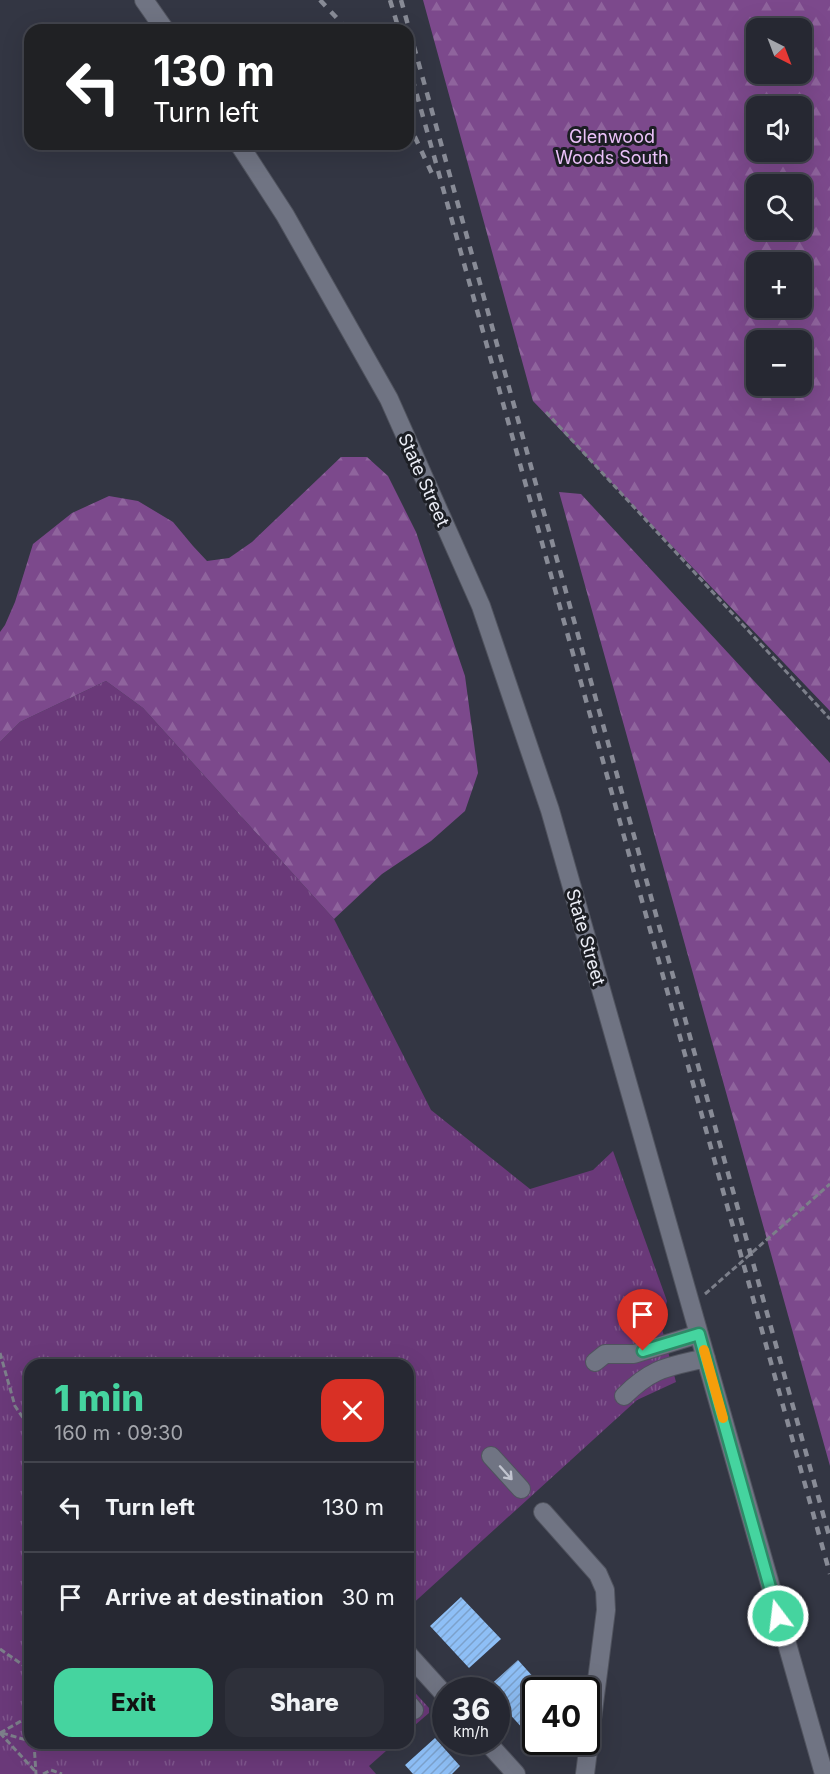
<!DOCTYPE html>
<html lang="en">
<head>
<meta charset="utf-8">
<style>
	:root { --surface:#262832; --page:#2e303a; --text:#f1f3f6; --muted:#a4a6ac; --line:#42444d; --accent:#45d49f }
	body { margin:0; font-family:Inter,sans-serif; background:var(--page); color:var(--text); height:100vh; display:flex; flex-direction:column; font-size:22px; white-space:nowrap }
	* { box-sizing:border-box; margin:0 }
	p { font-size:20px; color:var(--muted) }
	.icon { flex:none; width:33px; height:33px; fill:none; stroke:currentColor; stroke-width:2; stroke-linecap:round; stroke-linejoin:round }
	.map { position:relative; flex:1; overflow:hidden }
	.details { position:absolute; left:24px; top:1359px; width:390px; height:390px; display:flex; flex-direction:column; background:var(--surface); border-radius:18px; box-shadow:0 6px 24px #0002,0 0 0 2px var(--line) }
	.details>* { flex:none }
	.guide { position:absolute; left:24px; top:24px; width:390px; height:126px; border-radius:18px; box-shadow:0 6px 24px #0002,0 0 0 2px var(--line); background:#202124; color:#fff; overflow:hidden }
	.needle { width:39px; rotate:138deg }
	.buttons { position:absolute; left:746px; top:18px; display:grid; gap:12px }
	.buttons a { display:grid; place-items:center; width:66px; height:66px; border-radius:12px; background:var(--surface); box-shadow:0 6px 24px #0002,0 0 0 2px var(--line); font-size:30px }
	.speed { position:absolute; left:432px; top:1677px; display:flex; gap:12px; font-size:30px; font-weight:700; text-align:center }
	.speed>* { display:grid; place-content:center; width:78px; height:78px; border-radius:50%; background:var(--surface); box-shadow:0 6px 24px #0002,0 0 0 2px var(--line); line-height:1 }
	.speed small { font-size:15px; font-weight:400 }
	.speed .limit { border:3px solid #111; border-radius:9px; background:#fff; color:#111 }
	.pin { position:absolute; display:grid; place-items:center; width:51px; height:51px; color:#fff; margin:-62px -26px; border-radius:50% 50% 50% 0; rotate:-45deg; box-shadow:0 0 6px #0007 }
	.pin .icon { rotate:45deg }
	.me { position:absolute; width:66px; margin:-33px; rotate:345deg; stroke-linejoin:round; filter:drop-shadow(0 0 4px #0008) }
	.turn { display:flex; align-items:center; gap:21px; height:126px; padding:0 30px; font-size:27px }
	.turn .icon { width:78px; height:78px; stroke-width:2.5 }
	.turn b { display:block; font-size:42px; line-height:51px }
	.round { display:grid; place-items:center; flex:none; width:63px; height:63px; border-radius:18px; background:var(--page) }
	.headline { display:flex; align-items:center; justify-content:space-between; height:102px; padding:0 30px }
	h1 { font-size:36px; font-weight:800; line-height:45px; color:var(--accent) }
	.cta { display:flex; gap:12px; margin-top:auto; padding:12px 30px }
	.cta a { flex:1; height:69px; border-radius:18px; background:var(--accent); color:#111; font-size:24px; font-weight:800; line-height:69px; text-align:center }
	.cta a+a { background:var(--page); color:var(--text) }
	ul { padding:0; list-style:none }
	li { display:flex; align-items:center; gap:18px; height:90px; padding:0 30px; border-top:2px solid var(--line) }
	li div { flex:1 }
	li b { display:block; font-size:22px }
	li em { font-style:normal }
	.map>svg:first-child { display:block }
</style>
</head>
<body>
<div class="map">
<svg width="830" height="1774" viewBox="0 0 830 1774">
	<defs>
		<pattern id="grass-tufts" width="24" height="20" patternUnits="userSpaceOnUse" patternTransform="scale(1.5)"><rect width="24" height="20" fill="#6a3979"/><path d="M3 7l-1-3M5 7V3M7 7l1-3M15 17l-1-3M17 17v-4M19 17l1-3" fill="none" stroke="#7f568d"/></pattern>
		<pattern id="forest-firs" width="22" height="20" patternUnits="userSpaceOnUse" patternTransform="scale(1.5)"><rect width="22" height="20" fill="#7c498c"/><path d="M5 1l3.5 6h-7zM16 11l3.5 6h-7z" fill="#8f649d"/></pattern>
		<pattern id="building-hatch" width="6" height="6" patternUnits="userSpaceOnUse" patternTransform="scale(1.5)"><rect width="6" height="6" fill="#8ebff6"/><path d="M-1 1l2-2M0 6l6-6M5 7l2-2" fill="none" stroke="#7ca1cb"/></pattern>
	</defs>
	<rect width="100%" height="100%" fill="#333643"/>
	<path fill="url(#grass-tufts)" d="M106 681 143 708 334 919 431 1110 530 1189 593 1170 613 1151 667 1301 661 1325 676 1382 637 1400 408 1608V1365H30V1743H395L369 1766 376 1774H0V742L20 722Z
		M408 1685 429 1708V1713L408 1731Z"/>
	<path fill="url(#forest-firs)" fill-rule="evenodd" d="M423 0H830V711L533 401ZM756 28H801V74H756ZM756 106H801V152H756ZM756 184H801V230H756ZM756 262H801V308H756ZM756 340H801V386H756Z
		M341 457H367L388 476 416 532 465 676 478 773 465 811 431 841 382 874 334 919 143 708 106 681 20 722 0 742V632L5 625 15 602 33 544 72 513 109 496 138 501 173 522 193 546 207 561 229 558 252 542Z
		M559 492 581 494 830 763V1466Z"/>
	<path fill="url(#building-hatch)" d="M461 1597 501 1639 469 1668 430 1626Z
		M518 1660 545 1690H536V1722L525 1731 496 1699V1690H485Z
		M435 1738 460 1766 452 1774H413L405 1765Z"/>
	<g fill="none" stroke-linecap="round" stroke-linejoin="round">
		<defs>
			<path id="minor" d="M144 0 165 30
				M239 144 285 215 389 399 481 606 550 810 824 1774
				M595 1362 605 1354H634L699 1334
				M624 1396C653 1367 668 1367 706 1358
				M491 1456 521 1489
				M543 1512 598 1574 605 1590 606 1610 585 1774
				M408 1654 446 1696
				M408 1703 414 1710
				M487 1742 516 1774"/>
		</defs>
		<use href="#minor" stroke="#50535e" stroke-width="20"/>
		<path stroke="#7c7f8a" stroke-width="3" stroke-dasharray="6 3" stroke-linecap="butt" d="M546 412 830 719
			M705 1294 830 1184
			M0 1353 15 1406 30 1428
			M0 1649 30 1670
			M0 1733 35 1771
			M0 1733 30 1716
			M2 1733 30 1741
			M34 1743 36 1774
			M43 1774 51 1770 62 1774"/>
		<use href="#minor" stroke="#707483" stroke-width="18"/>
		<path stroke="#888b96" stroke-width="4.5" stroke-dasharray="8 8" stroke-linecap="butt" d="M320 0 348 30
			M390 0 399 30
			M401 0 830 1539
			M408 63 830 1574
			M408 122 433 176"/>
	</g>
	<defs><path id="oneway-shaft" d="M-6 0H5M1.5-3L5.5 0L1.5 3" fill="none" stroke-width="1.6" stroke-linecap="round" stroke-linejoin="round" transform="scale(1.5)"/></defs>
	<use stroke="#c0c3ce" href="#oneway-shaft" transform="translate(506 1473) rotate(48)"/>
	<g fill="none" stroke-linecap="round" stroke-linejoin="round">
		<defs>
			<path id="route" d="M643 1351 699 1334 778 1616"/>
		</defs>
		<use href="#route" stroke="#2d8a67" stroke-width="15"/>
		<use href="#route" stroke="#45d49f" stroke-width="10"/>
		<path stroke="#f59e0b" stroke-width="10" d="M704 1350 723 1418"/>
	</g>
	<g text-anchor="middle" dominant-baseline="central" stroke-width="6" stroke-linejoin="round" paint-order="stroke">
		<g font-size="18" fill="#ecc2fa" stroke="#1c1e24">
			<text x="612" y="136">Glenwood<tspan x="612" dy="21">Woods South</tspan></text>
		</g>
		<g font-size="18" fill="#ebedf6" stroke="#1c1e24">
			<text transform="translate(424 480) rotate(66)">State Street</text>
			<text transform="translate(586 937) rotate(74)">State Street</text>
		</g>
	</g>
</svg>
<div class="buttons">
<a><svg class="needle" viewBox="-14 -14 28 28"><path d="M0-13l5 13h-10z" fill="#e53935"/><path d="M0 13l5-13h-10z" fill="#a4a6ac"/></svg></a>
<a><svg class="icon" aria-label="sound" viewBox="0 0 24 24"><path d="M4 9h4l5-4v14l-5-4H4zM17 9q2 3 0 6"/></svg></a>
<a><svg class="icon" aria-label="search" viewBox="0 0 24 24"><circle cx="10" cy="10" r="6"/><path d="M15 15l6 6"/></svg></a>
<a>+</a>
<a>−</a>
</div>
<div class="speed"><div>36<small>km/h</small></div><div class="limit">40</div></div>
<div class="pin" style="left:643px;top:1351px;background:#d93025"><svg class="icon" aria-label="arrive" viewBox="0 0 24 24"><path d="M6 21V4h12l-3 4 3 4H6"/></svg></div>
<svg class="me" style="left:778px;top:1616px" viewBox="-20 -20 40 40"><circle r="17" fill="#45d49f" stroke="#fff" stroke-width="3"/><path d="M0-11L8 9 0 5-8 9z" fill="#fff"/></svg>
<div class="guide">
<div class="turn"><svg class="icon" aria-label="left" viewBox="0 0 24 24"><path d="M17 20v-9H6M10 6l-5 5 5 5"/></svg><div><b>130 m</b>Turn left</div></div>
</div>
<section class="details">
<div class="headline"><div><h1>1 min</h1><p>160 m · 09:30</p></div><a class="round" style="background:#d93025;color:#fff"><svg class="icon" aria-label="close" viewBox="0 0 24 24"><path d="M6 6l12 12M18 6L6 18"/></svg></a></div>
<ul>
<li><svg class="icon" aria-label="left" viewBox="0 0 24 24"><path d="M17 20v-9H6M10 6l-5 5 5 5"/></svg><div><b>Turn left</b></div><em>130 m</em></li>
<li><svg class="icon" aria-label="arrive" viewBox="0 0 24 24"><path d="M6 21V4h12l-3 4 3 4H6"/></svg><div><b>Arrive at destination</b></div><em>30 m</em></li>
</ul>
<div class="cta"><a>Exit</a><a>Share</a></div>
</section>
</div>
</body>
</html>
